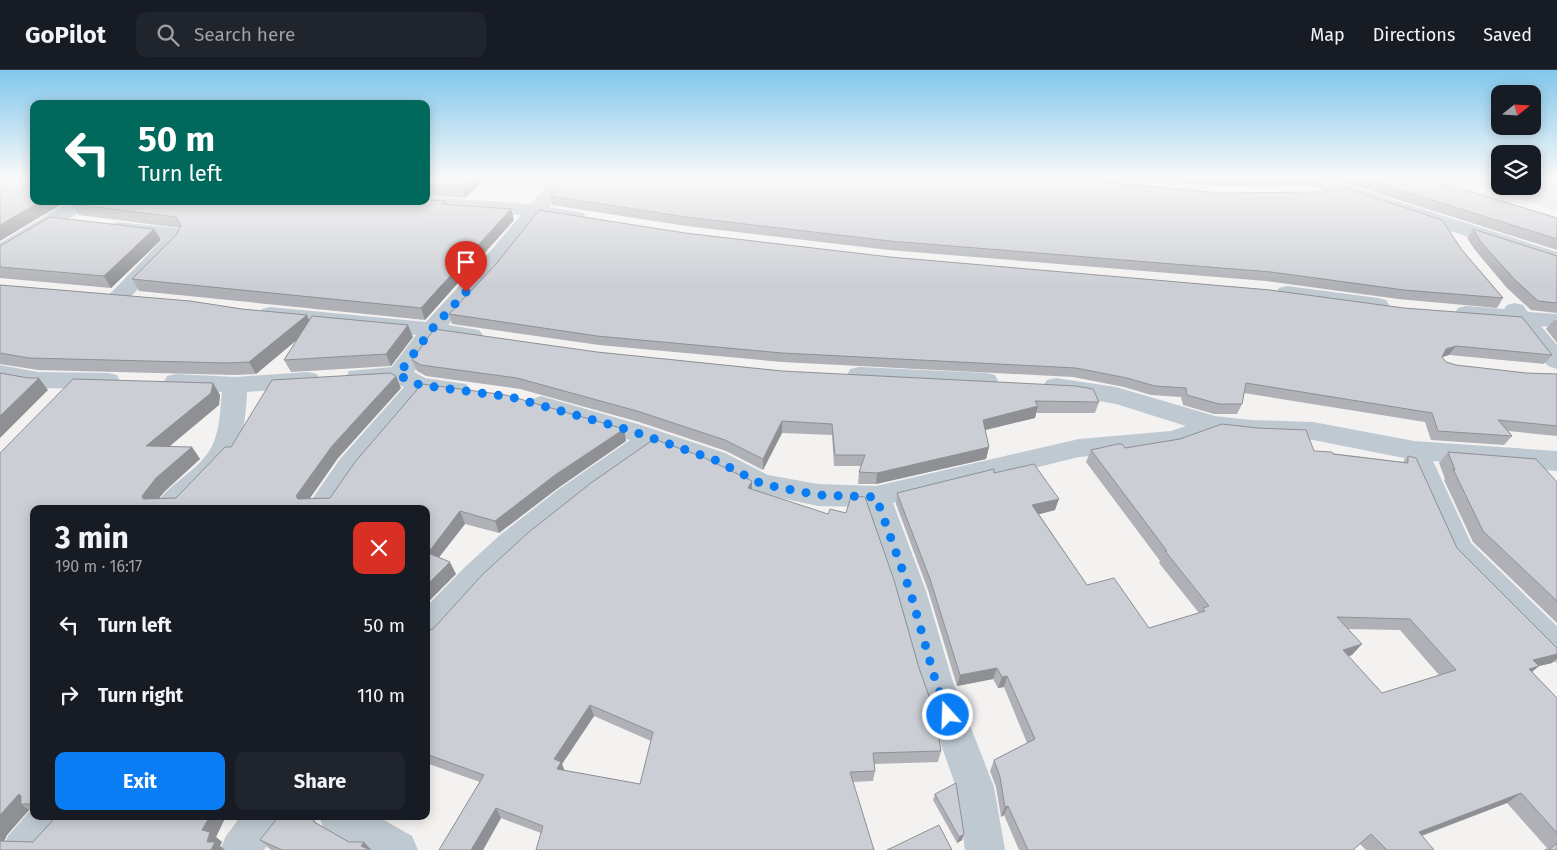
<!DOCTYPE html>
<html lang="en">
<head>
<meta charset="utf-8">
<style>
	:root { --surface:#171b24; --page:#20242c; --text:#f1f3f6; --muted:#9ea1a6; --line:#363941; --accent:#0b7df4 }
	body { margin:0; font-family:"Fira Sans",sans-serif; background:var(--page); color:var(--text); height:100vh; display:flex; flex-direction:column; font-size:19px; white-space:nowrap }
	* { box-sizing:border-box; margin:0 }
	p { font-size:16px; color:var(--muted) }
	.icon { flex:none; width:28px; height:28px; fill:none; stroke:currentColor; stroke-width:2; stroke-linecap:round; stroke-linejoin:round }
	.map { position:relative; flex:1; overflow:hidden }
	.panel { position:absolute; left:30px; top:435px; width:400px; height:315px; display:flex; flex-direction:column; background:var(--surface); border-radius:10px; box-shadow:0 2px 12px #0003 }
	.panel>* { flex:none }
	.hud { position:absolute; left:30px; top:30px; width:400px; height:105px; border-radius:10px; box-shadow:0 2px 12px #0003; background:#00695c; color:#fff; overflow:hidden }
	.needle { width:32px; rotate:72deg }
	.buttons { position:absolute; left:1491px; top:15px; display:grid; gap:10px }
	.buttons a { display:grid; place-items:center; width:50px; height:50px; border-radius:10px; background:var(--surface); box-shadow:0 2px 12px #0003; font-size:25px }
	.pin { position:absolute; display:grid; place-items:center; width:42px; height:42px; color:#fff; margin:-51px -21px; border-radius:50% 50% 50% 0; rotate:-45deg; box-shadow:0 0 5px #0007 }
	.pin .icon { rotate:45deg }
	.me { position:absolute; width:55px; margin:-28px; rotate:340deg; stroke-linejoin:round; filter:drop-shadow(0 0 4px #0008) }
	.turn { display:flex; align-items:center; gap:18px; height:105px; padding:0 25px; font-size:22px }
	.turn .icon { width:65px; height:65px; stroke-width:2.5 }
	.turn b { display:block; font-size:35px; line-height:42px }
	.round { display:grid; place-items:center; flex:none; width:52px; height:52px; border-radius:10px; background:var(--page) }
	.summary { display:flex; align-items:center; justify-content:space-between; height:85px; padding:0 25px }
	h1 { font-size:30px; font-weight:700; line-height:38px }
	.cta { display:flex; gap:10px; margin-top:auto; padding:10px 25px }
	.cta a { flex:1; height:58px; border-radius:10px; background:var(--accent); color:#fff; font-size:20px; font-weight:700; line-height:58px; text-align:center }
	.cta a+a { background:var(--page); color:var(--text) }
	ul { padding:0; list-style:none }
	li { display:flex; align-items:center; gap:15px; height:70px; padding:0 25px }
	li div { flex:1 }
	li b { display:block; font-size:19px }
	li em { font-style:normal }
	header { display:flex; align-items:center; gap:30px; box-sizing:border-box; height:70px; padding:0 25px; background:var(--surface); border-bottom:1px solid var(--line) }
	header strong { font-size:24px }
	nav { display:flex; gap:28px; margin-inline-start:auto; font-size:18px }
	.search { width:350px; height:45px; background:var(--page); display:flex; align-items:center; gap:12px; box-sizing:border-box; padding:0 18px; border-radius:10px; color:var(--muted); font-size:19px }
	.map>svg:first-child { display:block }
</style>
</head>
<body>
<header>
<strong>GoPilot</strong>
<div class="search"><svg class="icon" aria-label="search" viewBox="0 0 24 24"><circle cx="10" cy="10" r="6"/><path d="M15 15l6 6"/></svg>Search here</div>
<nav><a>Map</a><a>Directions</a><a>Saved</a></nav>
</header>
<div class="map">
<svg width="1557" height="780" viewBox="0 0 1557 780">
	<rect width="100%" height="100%" fill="#f4f1f1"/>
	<path fill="#e5e2e3" d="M1453 108H1500V116H1532L1533 108H1557V141Z"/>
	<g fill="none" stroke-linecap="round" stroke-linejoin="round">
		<path fill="#bec9d1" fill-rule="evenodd" d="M553 108H571L549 137 583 143 586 147 583 151 576 153 540 147 497 202 448 255 479 260 483 265 479 270 471 272 438 268 414 302 425 308 466 314 470 320 466 326 457 328 426 324 360 403 335 439H305L340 389 404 317C387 309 367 317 349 313L346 307 349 301 392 297 416 265 270 251 262 249 259 244 262 239 270 237 426 252 481 192 521 145 403 137 396 135 394 131H426V127L531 134Z
			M1300 108H1325L1557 182V195L1334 124 1303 112Z
			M71 131H94L92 135 7 186 0 188V173Z
			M118 152 175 158 182 160 186 167 125 233 117 235 109 233 106 228 163 169 111 162 108 158 111 154Z
			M1287 216 1378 228 1386 230 1389 235 1386 240 1378 242 1279 228 1276 223 1279 218Z
			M1515 233 1523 235 1528 242 1557 244V258L1541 256 1557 275V299L1548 296 1514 254 1458 248 1455 243 1458 238 1466 236 1504 239 1507 235Z
			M0 295 38 302 108 303 117 305 120 311 117 317 108 319 38 318 0 311Z
			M859 297 986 303 995 305 998 311 995 317 986 319 859 313 850 311 847 305 850 299Z
			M308 302 317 304 320 310 317 316 247 322C244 391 228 393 184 439H153C167 413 199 402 212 376 220 360 220 340 222 322L176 320 167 318 164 312 167 306 176 304 235 307Z
			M1056 308 1116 317 1215 346 1251 350 1313 352 1414 371 1557 381V401L1433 391 1471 473 1557 556V593L1545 588 1448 488 1404 388 1313 370 1251 368 1216 364 1174 379 1079 387 893 433 926 521 952 609 994 717 1005 780H965L956 717 918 609 894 521 865 437 818 436 762 424 752 421 705 397 655 379C599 418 543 459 494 507 474 526 457 549 438 569L426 573V537L464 498 500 465 559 419 630 370 532 341 528 335 532 329 541 326 638 354 725 383 768 405 818 414 876 416 1079 369 1171 361 1186 356 1116 334 1047 322 1043 316 1047 310Z
			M34 736V746H70L65 760 48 780H2L8 766Z
			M241 746H284L279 760 264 780H220L226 766Z
			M319 746H377L412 766 418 780H359L324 760Z"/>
	</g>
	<path fill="#afb1b6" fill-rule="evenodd" d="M426 108H487L465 128 426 125Z
		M1127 108H1320H1318L1315 115 1217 116Z
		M1330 108H1426L1557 148V180Z
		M551 126 1462 180 1503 228 1497 238 1398 229 1266 211 889 180 686 156 552 135Z
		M72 134 447 135 511 139 514 150 425 250 139 221 132 209 176 165 180 158 79 145Z
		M154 159 161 170 111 218 0 208V176Z
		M1473 159 1557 186V243L1531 240 1507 218 1475 180 1467 168Z
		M685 163 1552 285 1544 294 1449 285 1442 287 1446 292 1456 295 1526 303 1557 304V366L1508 361 1512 366 1504 375 1431 370 1425 352 1244 323 1242 334 1237 344H1214L1183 335 1181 327 1151 325 1124 317 1073 307 782 292 599 275 452 254 449 244Z
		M0 215 309 250 413 267 391 296 291 302 284 290 297 270 256 304 235 305 38 300 0 294Z
		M1554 250H1557V273L1546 259Z
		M597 282 782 301 1099 332 1095 343H1036L1035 348 985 360 989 377 986 389 876 414H858L859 402 861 396H834L832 365 782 363 763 400 726 381 639 352 520 319 426 306 417 301 412 290Z
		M213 313 220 325 219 335 169 377H192L200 389 165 421 159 428H176L231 377 401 318 338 388 310 428H330L624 359 626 371 558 418 499 463 465 454 439 487 456 504 426 534V439H34V743L29 740 7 765 4 771 33 772 52 751 53 746H226L216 767 222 772 220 776 225 780H0V383Z
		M1125 378 1314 381 1403 392 1408 386 1457 478 1552 593 1539 596 1532 602 1557 628V780H1544L1547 778 1507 733 1422 766 1434 780H1366L1360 774 1354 779V780H1019L1004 745 1001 747 996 717 990 701 994 690 1027 673 1004 617 998 618 993 609 957 616 928 520 896 434 897 423 994 403 1055 440 1039 444 1087 515 1149 558 1199 543 1159 493 1160 491 1086 392 1091 380ZM1348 559 1400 560 1439 605 1382 623 1348 586 1352 585Z
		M1448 382 1557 412V553L1473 472 1444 410 1445 409 1439 393Z
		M752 420 941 681 938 692 874 694 875 701 873 711 853 712 541 763 501 748 483 780H439L480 712 426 693V561ZM594 646 651 671 640 714 564 700 562 694Z
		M935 724 962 770 957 773 933 730Z
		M312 748 318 754 349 772H364L371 780H271L260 770Z"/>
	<path fill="#8e9094" d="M472 108H487L465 128 462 117Z
		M41 131H67L0 171V155Z
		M511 139 514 150 425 250 421 238Z
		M154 159 161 170 111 218 104 206Z
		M307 245 312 257 256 304 249 292Z
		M408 255 413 267 391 296 386 284Z
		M1456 276 1449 285 1439 288 1446 279Z
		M396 306 401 318 338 388 303 438 296 426 332 376Z
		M39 308 48 320 0 368V346Z
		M213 313 220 325 219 335 155 388 146 376Z
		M1038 336 1035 348 981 361 983 350Z
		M782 351V363L763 400V389Z
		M624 359 626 371 558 418 499 463 495 451 555 405Z
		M192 377 200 389 165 421 151 438 142 426 156 408Z
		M989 377 986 389 876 414 877 403Z
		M752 411V423L748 418Z
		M1059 429 1055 440 1029 447 1032 435Z
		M460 441 465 454 433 495 428 483Z
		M450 492 456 504 426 534V516Z
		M1362 574 1352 585 1333 591 1343 580Z
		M1557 584V589L1552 593 1539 596 1526 607 1533 590Z
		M997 598 993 609 957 616 960 605Z
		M1007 606 1004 617 998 618 1002 607Z
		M590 635 594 646 562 694 565 702 561 710 554 689Z
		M1521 723 1507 733 1407 771 1419 762Z
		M19 724 34 734H21L29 740 7 765 0 780V745Z
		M1008 736 1004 745 1001 747 1005 737Z
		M496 738 501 748 483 780H471Z
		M210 746H226L216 767 222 772 220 776 225 780H211L202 760Z
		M964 764 962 770 957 773 959 767Z
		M364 772 371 780H365L361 776Z"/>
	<path fill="#cbced4" stroke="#8e9094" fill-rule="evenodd" d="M0 108H34V131H41L0 155Z
		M426 108H472L462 117 426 114Z
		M565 108H1065L1220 123 1326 122 1346 118 1442 150 1462 180 1503 228 1404 220 1271 202 890 171 686 147 551 126Z
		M1361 108H1426L1557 148V169Z
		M426 130 446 131 442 134 511 139 421 238 132 209 176 165 181 155 176 147 72 134 76 131H426Z
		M539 140 685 163 890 187 1270 220 1404 238 1522 247 1552 285 1456 276 1446 279 1442 287 1446 292 1456 295 1526 303 1557 304V356L1498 350 1512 366 1438 361 1432 343 1246 313 1242 334H1219L1187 325 1186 318 1155 316 1127 308 1076 298 782 283 597 266 449 244 496 194Z
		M50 147 154 159 104 206 0 197V176Z
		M1473 159 1557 186V233L1538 231 1514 209 1480 171Z
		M0 215 190 231 242 239 307 245 249 292 228 293 29 288 0 283Z
		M312 246 408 255 386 284 284 290Z
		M434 259 597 282 782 301 1076 316 1093 319 1099 332 1035 331 1038 336 983 350 989 377 877 403 859 402 865 385H835L832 354 782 351 763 389 725 370 637 341 517 308 421 295 412 290Z
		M0 303 28 308H39L0 346Z
		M390 303 396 306 332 376 296 426 298 429 330 428 355 392 422 314 506 325 624 359 555 405 495 451 460 441 428 483 450 492 426 516V439H34V734H21V726L19 724 0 745V383L73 309 213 313 211 323 146 376 192 377 156 408 142 426 143 429 176 428 225 377H231L272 310Z
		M1222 354 1257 358 1306 360 1314 381 1332 382 1333 384 1408 393V386L1416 388 1457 478 1557 578V584L1533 590 1539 596 1529 599 1557 628V763L1521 723 1419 762 1434 780H1387L1371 764 1354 779V780H1028L1008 736 1005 737 1000 707 994 690 1035 669 1007 606 1002 607 997 598 960 605 930 509 897 423 994 399V403L1034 394 1059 429 1032 435 1087 515 1114 508 1149 558 1205 541 1203 538 1209 536 1165 481H1167L1091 380 1118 374H1122L1125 378 1180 369ZM1337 547 1410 549 1456 600 1382 623 1343 580 1362 574Z
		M654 369 703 387 752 411 748 418 828 444 830 439 846 443 851 426 865 427 894 510 919 598 935 643 941 681 873 683 875 701 850 702 874 780H536L543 756 496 738 471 780H439L484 705 426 684V561L433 559 483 504 529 462 591 413ZM590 635 653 662 640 714 557 699 561 692 554 689Z
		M1448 382 1536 389 1557 412V531L1483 461 1453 399 1455 400Z
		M956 713 964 764 959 767 935 724Z
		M53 746H210L202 760 210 762 207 772H215L211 780H0V771L33 772 52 751Z
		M279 746H308L312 748 314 752 349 772H364L361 776 370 780H282L260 770Z
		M939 755 952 780H887Z
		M1557 773V780H1549Z"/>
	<linearGradient id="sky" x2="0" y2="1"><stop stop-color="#81c7ec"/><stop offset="0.5" stop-color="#faf9f9"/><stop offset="1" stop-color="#faf9f9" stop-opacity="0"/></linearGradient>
	<rect width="1557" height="217" fill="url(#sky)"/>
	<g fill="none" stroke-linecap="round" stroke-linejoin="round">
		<path stroke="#0b7df4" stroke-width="9" stroke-dasharray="0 16.2" d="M466 222 432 259 398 305 420 315 511 327 629 360 715 390 762 414 818 425 876 427 910 521 935 609 948 645"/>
	</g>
</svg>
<div class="buttons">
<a><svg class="needle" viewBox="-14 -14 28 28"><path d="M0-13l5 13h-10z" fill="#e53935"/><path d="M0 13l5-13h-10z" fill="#9ea1a6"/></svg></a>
<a><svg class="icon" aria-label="layers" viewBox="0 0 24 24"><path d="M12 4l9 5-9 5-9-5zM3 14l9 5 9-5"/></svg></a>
</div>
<div class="pin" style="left:466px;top:222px;background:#d93025"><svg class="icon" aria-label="arrive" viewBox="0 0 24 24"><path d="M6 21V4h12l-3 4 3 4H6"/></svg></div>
<svg class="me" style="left:948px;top:645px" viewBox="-20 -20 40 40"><circle r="17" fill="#0b7df4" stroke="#fff" stroke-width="3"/><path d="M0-11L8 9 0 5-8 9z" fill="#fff"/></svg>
<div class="hud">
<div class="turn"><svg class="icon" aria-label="left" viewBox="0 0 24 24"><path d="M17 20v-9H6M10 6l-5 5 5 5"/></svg><div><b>50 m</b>Turn left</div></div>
</div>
<section class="panel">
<div class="summary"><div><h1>3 min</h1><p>190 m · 16:17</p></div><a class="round" style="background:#d93025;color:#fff"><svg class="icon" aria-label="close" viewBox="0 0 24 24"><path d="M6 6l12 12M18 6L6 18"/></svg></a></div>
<ul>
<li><svg class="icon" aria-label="left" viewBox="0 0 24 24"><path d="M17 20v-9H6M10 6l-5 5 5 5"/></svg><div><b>Turn left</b></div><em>50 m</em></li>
<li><svg class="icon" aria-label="right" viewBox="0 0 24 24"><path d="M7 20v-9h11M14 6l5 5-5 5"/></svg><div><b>Turn right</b></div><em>110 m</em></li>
</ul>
<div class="cta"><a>Exit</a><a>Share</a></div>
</section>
</div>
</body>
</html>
